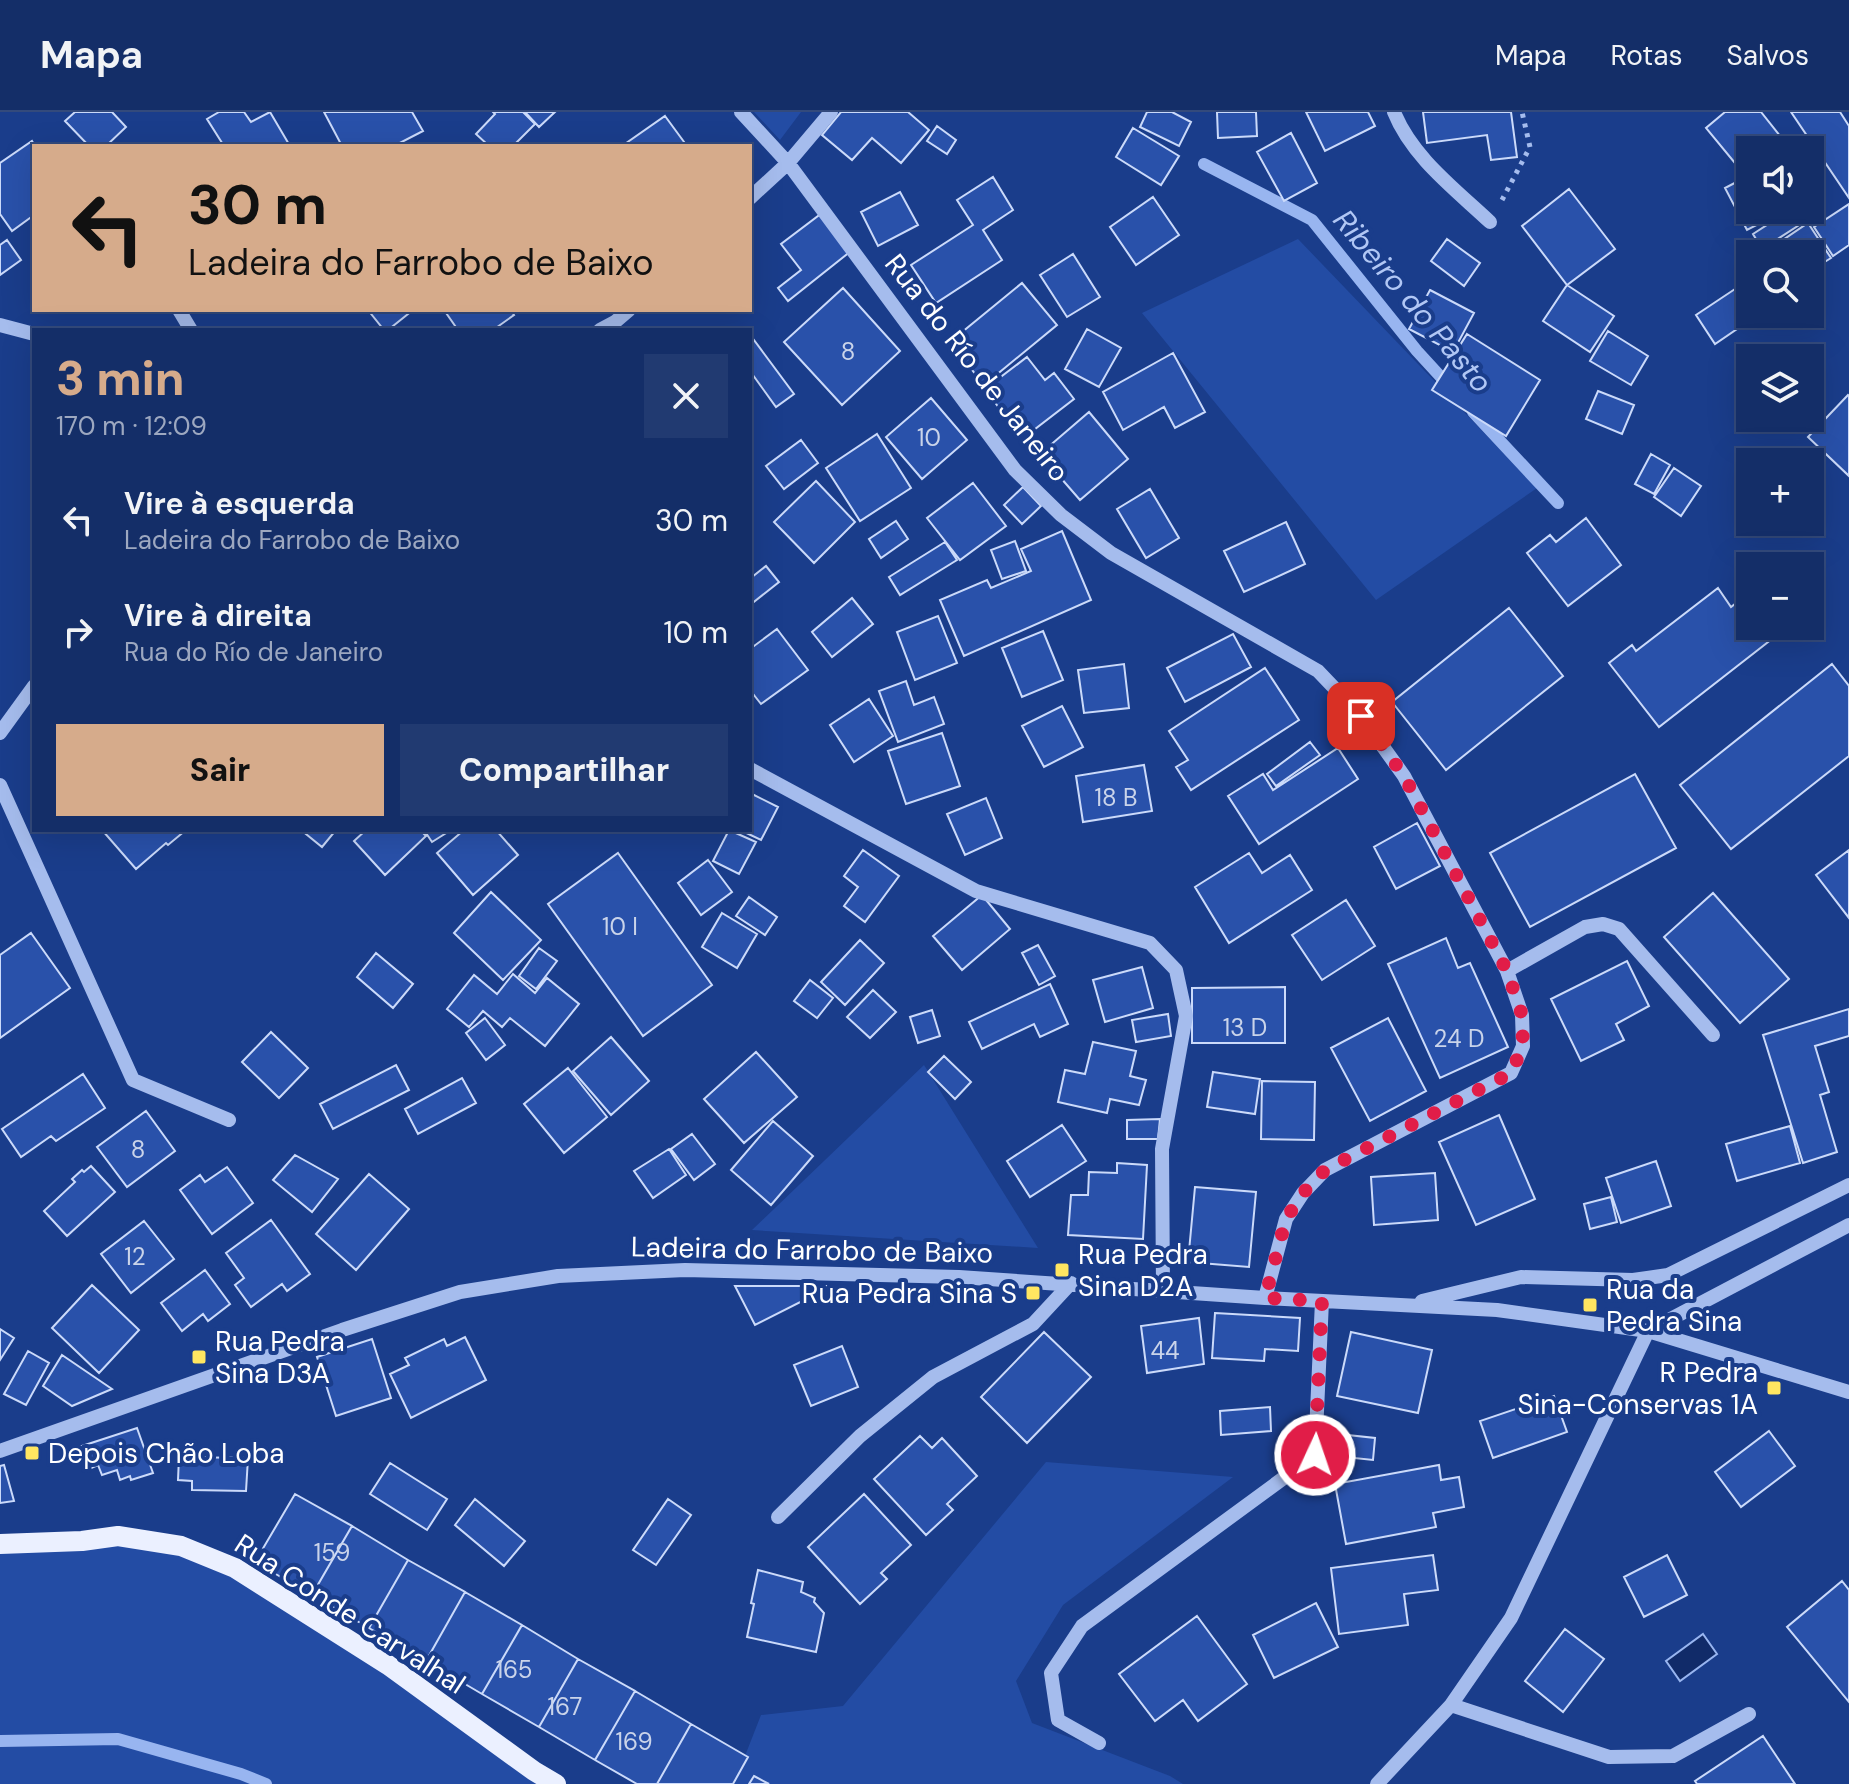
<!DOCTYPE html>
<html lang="pt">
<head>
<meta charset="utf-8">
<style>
	:root { --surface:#142e68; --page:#213a71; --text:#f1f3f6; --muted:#9da8c0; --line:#334a7c; --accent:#d6ab8b }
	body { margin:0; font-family:"DM Sans",sans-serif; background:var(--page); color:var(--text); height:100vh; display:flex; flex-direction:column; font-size:30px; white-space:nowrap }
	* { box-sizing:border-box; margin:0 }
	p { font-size:26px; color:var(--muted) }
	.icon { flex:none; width:44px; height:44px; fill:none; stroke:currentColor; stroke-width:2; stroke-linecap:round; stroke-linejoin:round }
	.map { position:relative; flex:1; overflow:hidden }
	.panel { position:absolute; left:32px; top:216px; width:720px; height:504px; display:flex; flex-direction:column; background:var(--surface); border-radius:0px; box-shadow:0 8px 32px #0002,0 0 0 2px var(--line) }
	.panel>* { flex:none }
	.hud { position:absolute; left:32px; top:32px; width:720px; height:168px; border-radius:0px; box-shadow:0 8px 32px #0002,0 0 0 2px var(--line); background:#d6ab8b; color:#111; overflow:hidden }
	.fabs { position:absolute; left:1736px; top:24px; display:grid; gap:16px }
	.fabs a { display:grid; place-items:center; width:88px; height:88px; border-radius:0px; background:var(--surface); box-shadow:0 8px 32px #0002,0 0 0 2px var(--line); font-size:40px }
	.pin { position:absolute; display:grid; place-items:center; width:68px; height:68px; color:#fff; margin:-34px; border-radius:16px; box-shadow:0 4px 12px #0006 }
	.me { position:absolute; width:88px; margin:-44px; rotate:3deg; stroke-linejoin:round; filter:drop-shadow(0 0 6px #0008) }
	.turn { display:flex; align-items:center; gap:28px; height:168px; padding:0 24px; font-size:36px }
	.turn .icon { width:104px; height:104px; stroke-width:2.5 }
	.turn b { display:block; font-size:56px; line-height:68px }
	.round { display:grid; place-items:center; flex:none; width:84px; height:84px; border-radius:0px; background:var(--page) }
	.headline { display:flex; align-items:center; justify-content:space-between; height:136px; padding:0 24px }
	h1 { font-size:48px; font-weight:800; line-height:60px; color:var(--accent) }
	.cta { display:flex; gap:16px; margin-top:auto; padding:16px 24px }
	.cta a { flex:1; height:92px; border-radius:0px; background:var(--accent); color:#111; font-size:32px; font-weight:800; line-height:92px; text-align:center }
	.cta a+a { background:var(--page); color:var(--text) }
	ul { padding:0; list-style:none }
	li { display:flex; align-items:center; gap:24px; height:112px; padding:0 24px }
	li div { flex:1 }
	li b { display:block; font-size:30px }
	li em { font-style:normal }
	header { display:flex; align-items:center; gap:48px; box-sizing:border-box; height:112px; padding:0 40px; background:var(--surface); border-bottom:2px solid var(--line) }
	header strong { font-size:38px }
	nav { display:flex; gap:44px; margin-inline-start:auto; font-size:28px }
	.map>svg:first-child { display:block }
</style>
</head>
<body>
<header>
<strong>Mapa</strong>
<nav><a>Mapa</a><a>Rotas</a><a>Salvos</a></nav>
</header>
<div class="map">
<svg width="1849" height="1672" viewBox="0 0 1849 1672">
	<rect width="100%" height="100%" fill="#1a3d8b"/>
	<path fill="#234ca4" d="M754 0H801L780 28Z
		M1298 127 1537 376 1376 488 1142 201Z
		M924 953 1038 1136 752 1118Z
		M1046 1350 1233 1365 1063 1493 1016 1569 1032 1611 1170 1664 1183 1672H734L761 1603 843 1594Z
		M118 1424 235 1456 556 1672H0V1432Z"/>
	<path fill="#112b69" stroke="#98b5f0" stroke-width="2" d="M1703 1522 1717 1542 1680 1569 1666 1549Z"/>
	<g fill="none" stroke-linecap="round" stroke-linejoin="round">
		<path stroke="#98b5f0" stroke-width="12" d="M1204 52 1312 108 1417 239 1450 275
			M1473 300 1558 391
			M0 1629 118 1627 241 1662 266 1672"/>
	</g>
	<path fill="#2951aa" stroke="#cbdafa" stroke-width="2" d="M75 0H112L126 15 106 34H89L65 9Z
		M219 0H244L251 10 270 0 290 34H224L207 7Z
		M324 0H412L423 19 394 34H342Z
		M493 0H523L535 12 513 34H489L476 22 495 2Z
		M525 0H555L539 15Z
		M841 0H908L929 18 901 51 872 26 852 48 822 23Z
		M1147 0H1172L1191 10 1179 34 1140 15Z
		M1217 0H1256L1257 24 1218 26Z
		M1306 0H1368L1375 14 1325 39Z
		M1423 0H1511L1517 45 1491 48 1487 23 1427 31Z
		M1725 0H1761L1784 29 1773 38H1750V57L1744 62 1706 16Z
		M1791 0H1840L1849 14V86Z
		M665 4 687 34H622Z
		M937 14 956 28 947 42 927 29Z
		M1133 16 1179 44 1161 73 1116 45Z
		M1291 21 1317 71 1284 89 1257 40Z
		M32 29 35 34 34 103 12 119 0 102V51Z
		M1750 63V98H1786L1747 118 1725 76Z
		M993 65 1013 98 983 118 1002 148 936 191 911 153 973 113 957 88Z
		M1569 77 1615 137 1567 173 1522 114Z
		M900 80 918 113 878 134 861 100Z
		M1153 85 1179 123 1136 153 1110 115Z
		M1849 92V133L1833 144 1814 115Z
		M1790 98H1801L1807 108 1762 137 1753 122Z
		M822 101 851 139 788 189 778 176 801 158 781 132Z
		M1808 111 1831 146 1810 159V142H1762Z
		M1447 127 1480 151 1464 174 1431 149Z
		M7 128 21 148 0 163V133Z
		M1073 142 1100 185 1067 205 1040 163Z
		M1750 167V202H1759L1715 232 1696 203Z
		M1022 171 1057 213 984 273 950 230Z
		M1567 173 1614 204 1590 240 1543 209Z
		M843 176 900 239 842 293 784 230Z
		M1430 178 1474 201 1453 240 1409 217Z
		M368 198H413L388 218H384Z
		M444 198H510L514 203 493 218H458Z
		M1087 217 1121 236 1099 275 1065 257Z
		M1608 219 1648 244 1631 273 1590 249Z
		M1467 222 1540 268 1506 324 1432 278Z
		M751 224 794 282 776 295 750 259Z
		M1173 241 1205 300 1175 316 1164 295 1123 318 1103 280Z
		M1027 245 1045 268 1054 261 1074 287 1022 327 985 277Z
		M1598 279 1634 293 1622 322 1586 307Z
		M1848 283 1849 284V364L1808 325Z
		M931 286 967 328 922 367 886 325Z
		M1089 300 1128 347 1080 388 1040 342Z
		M877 322 911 376 860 409 826 356Z
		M801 328 818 351 784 377 766 354Z
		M1651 342 1670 353 1654 382 1635 372Z
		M1674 356 1701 374 1681 404 1654 385Z
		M816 369 855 410 814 451 774 410Z
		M973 371 1006 414 960 448 927 406Z
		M1023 375 1041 394 1022 412 1004 393Z
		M1150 377 1179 426 1146 446 1117 397Z
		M1586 406 1621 453 1568 494 1527 441 1550 423 1556 430Z
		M896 409 908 427 881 446 869 427Z
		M1286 410 1305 452 1244 480 1224 439Z
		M1062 419 1091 488 964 544 940 488 987 468 991 476 1031 459 1021 437Z
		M1015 429 1026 459 1002 467 991 438Z
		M945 430 957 448 900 483 889 465Z
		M766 454 779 470 750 493V462L752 465Z
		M1718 476 1731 495 1750 480V514L1786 516 1659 615 1609 551 1632 533 1636 539Z
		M852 486 873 512 832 545 812 520Z
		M1509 496 1563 564 1446 658 1392 590Z
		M938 504 957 551 915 568 897 520Z
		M777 517 808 558 761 592 750 578V537Z
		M1043 519 1063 568 1022 585 1002 536Z
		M1233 522 1251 555 1185 590 1167 556Z
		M1124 552 1129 596 1084 601 1078 558Z
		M1832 552 1849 574V644L1731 737 1680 673Z
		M1265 556 1299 608 1191 678 1176 655 1188 648 1169 619Z
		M906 569 914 593 934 585 944 612 898 630 879 579Z
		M869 587 893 624 854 650 830 613Z
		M1062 594 1083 635 1044 655 1022 614Z
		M942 621 960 674 906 692 888 639Z
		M1310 630 1320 643 1276 674 1267 662Z
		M1338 636 1358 667 1259 732 1228 684 1263 662 1273 678Z
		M1144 653 1152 699 1083 710 1076 664Z
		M1635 662 1676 736 1530 815 1490 741Z
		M750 681 778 695 761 728 740 718H750Z
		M986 686 1002 726 965 743 947 702Z
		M1417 711 1440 754 1396 777 1374 735Z
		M102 718H186L168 733 166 731 136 757Z
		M301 718H336L322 735Z
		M366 718H420L426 724 385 763 354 729Z
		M424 718H451L432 730Z
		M464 718H496L518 743 473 783 437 741Z
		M729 718 756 730 739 762 713 749Z
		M863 738 899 764 865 810 844 794 858 775 844 764Z
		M1849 738V806L1816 763Z
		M618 741 712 873 643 924 548 792Z
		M1249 741 1262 761 1290 743 1312 778 1229 831 1195 775Z
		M708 748 732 780 701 803 678 771Z
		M491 780 541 828 503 868 454 821Z
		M1713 781 1789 867 1740 911 1664 825Z
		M982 783 1010 817 962 858 933 824Z
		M749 785 777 805 765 823 736 804Z
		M1346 788 1375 834 1322 868 1292 823Z
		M722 801 757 822 737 856 702 835Z
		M31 821 70 876 0 926V843Z
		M1446 826 1458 856 1470 851 1508 935 1440 966 1388 852Z
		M860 828 884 851 845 893 821 870Z
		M1038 833 1055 864 1039 873 1022 841Z
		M539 836 557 849 536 877 519 864Z
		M376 841 413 872 393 896 357 865Z
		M1627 849 1649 894 1616 912 1624 928 1581 949 1551 887Z
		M1142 855 1153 896 1105 910 1093 868Z
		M513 862 535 881 547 866 579 892 545 934 510 906 502 915 483 899 469 915 447 897 474 863 497 882Z
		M810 868 833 886 817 906 794 889Z
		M1050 872 1068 912 1040 925 1034 912 982 937 969 910Z
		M1285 875V931H1192V876Z
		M873 878 896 900 870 926 847 905Z
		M1849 897V924L1815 934 1829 980 1820 983 1837 1040 1803 1051 1763 923Z
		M932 898 940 924 918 931 910 905Z
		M1168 902 1171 924 1136 930 1132 908Z
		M485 906 505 933 486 948 466 921Z
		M1388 906 1426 979 1370 1009 1331 936Z
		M271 920 308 956 279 986 242 950Z
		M611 925 649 969 611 1003 573 959Z
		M1093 930 1136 939 1130 964 1146 968 1139 993 1110 987 1107 1001 1058 990 1065 958 1085 962Z
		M756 940 797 985 744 1031 704 987Z
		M944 944 971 970 955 987 928 960Z
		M396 953 409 978 333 1017 320 992Z
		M568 956 607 1005 564 1041 524 992Z
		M1213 960 1260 967 1255 1002 1207 995Z
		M83 962 105 996 56 1029 51 1024 21 1045 2 1017Z
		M462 966 476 991 418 1022 405 997Z
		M1262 969 1315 970 1314 1028 1261 1027Z
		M146 999 175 1039 127 1075 97 1035Z
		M1499 1003 1535 1087 1476 1113 1439 1030Z
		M1160 1007 1158 1027H1127V1008Z
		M773 1009 813 1044 771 1093 731 1058Z
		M1062 1013 1086 1049 1030 1085 1007 1049Z
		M1790 1014 1800 1051 1737 1069 1726 1032Z
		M692 1022 715 1052 694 1068 671 1037Z
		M669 1037 686 1063 653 1086 634 1059Z
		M295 1043 338 1067 312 1100 273 1068Z
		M1656 1049 1671 1094 1621 1111 1606 1066Z
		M1117 1051 1147 1053 1143 1127 1068 1123 1071 1083H1088L1089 1060 1117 1061Z
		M91 1054 115 1080 67 1124 44 1099 75 1070 72 1067 82 1058 84 1060Z
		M227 1055 253 1091 212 1122 180 1078 200 1063 205 1070Z
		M1435 1061 1438 1108 1374 1113 1371 1065Z
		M369 1062 409 1097 356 1158 316 1122Z
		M1195 1075 1256 1080 1249 1155 1188 1150Z
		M1611 1085 1617 1110 1590 1117 1584 1092Z
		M271 1108 310 1162 287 1179 282 1172 251 1195 235 1173 244 1166 226 1141Z
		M144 1109 174 1147 131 1181 101 1142Z
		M205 1158 230 1192 208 1209 203 1202 182 1219 161 1191Z
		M92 1173 139 1218 99 1261 52 1216Z
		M735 1174H832L755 1213Z
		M1215 1201 1300 1206 1298 1239 1265 1237 1264 1249 1212 1246Z
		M1199 1206 1204 1252 1147 1261 1141 1214Z
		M0 1217 14 1226 0 1248Z
		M1044 1220 1091 1265 1027 1331 981 1285Z
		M1351 1220 1432 1238 1418 1301 1337 1284Z
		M465 1225 486 1268 411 1306 390 1262 409 1253 405 1246 444 1227 447 1234Z
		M372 1227 391 1286 336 1304 317 1245Z
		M842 1234 858 1275 811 1294 794 1253Z
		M28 1239 49 1251 26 1293 4 1282Z
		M62 1243 112 1277 72 1294 43 1274Z
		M1554 1284 1567 1320 1493 1346 1480 1309Z
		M1270 1295 1271 1319 1221 1323 1220 1299Z
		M137 1316 153 1361 131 1368 130 1364 120 1368 117 1358 102 1363 98 1353 87 1358 79 1335Z
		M1769 1319 1795 1354 1741 1395 1715 1360Z
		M1329 1321 1375 1326 1373 1348 1326 1343Z
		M920 1324 932 1336 942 1326 977 1364 947 1392 953 1398 926 1423 874 1367Z
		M179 1345 248 1346 246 1379 192 1378V1369L178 1368Z
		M390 1351 447 1387 427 1418 370 1382Z
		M4 1353 14 1389 0 1391V1354Z
		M1439 1353 1441 1368 1459 1365 1464 1395 1433 1401 1436 1415 1346 1432 1335 1372Z
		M295 1382 352 1414 312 1483 255 1450Z
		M864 1382 911 1433 881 1461 887 1467 860 1492 808 1435Z
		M475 1387 525 1429 504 1454 455 1413Z
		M668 1387 691 1403 656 1453 633 1438Z
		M352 1414 408 1448 369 1516 312 1483Z
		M1433 1443 1438 1478 1404 1482 1408 1513 1339 1522 1331 1456Z
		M1667 1443 1687 1483 1644 1505 1624 1465Z
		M408 1448 465 1480 426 1549 369 1516Z
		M758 1458 803 1470 801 1480 815 1486 814 1490 824 1501 816 1540 747 1525 754 1492 751 1491Z
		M1842 1469 1849 1478V1590L1787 1515Z
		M465 1480 522 1513 482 1582 426 1549Z
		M1316 1491 1338 1535 1274 1566 1253 1523Z
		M1197 1504 1247 1572 1198 1609 1183 1588 1155 1609 1119 1562Z
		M522 1513 578 1547 539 1615 482 1582Z
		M1565 1517 1604 1547 1563 1600 1525 1569Z
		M578 1547 635 1579 595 1648 539 1615Z
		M635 1579 691 1612 657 1672H637L595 1648Z
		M691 1612 748 1645 733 1672H657Z
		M1763 1624 1795 1672H1697L1695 1669Z
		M754 1664 769 1672H749Z"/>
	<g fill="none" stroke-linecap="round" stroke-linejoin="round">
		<path stroke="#a5bced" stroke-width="5" stroke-dasharray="4 6" stroke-linecap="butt" d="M1502 88 1530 35 1522 0"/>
		<path stroke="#a5bced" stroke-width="14" d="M741 0 788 51 1015 358 1061 403 1111 441 1318 559 1361 604 1404 664 1507 859 1522 903 1523 934 1511 961 1325 1058 1303 1081 1286 1107 1265 1186
			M1394 0C1412 45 1455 77 1490 110
			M750 86 788 51 831 0
			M179 198 191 218
			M0 213 34 222
			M600 218 615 210 629 198
			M0 621 34 574
			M750 657 976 779 1150 831 1176 858 1186 904 1162 1037 1163 1177
			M0 673 133 968 229 1008
			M1507 859 1585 815 1603 812 1619 817 1713 923
			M1422 1189 1521 1165 1633 1168 1668 1163 1849 1073
			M1648 1219 1849 1113
			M0 1339 342 1218 460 1180 558 1164 685 1158 959 1165 1265 1186 1497 1198 1648 1219 1849 1280
			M778 1405 860 1324 933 1265 1033 1212 1071 1171
			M1451 1593 1609 1645 1673 1644 1749 1602
			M1099 1631 1058 1608 1051 1561 1082 1514 1315 1343 1322 1189
			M1377 1672 1451 1593 1511 1506 1648 1219"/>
		<path stroke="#ebf0ff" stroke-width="20" d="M0 1432 82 1429 118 1424 181 1434 235 1456 388 1553 534 1659 556 1672"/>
	</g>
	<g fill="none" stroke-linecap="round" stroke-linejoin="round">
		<path stroke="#e11d48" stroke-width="14" stroke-dasharray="0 25.2" d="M1315 1343 1322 1189 1265 1186 1286 1107 1303 1081 1325 1058 1511 961 1523 934 1522 903 1507 859 1404 664 1361 604"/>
	</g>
	<g fill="#ffe661" stroke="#1a3d8b" stroke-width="3">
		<rect x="1054" y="1150" width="16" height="16" rx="4"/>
		<rect x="1025" y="1173" width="16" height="16" rx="4"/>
		<rect x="1582" y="1185" width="16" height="16" rx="4"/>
		<rect x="191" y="1237" width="16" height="16" rx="4"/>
		<rect x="1766" y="1268" width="16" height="16" rx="4"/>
		<rect x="24" y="1333" width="16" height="16" rx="4"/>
	</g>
	<g text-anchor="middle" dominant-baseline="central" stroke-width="8" stroke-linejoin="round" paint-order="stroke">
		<g font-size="24" fill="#cad4ea">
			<text x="848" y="239">8</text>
			<text x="929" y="325">10</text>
			<text x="1116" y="685">18 B</text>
			<text x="620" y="814">10 I</text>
			<text x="1245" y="915">13 D</text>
			<text x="1459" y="926">24 D</text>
			<text x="138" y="1037">8</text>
			<text x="135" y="1144">12</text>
			<text x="1165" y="1238">44</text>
			<text x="332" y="1440">159</text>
			<text x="514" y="1557">165</text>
			<text x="565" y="1594">167</text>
			<text x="634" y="1629">169</text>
		</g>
		<g font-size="28" fill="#fff" stroke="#1a3d8b">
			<text transform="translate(977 256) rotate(52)">Rua do Río de Janeiro</text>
			<text transform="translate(812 1138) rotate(1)">Ladeira do Farrobo de Baixo</text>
			<text transform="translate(350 1502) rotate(33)">Rua Conde Carvalhal</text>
		</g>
		<g font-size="28" fill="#fff" stroke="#1a3d8b" text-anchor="start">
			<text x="1078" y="1142">Rua Pedra<tspan x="1078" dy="32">Sina D2A</tspan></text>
			<text x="1606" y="1177">Rua da<tspan x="1606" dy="32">Pedra Sina</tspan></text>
			<text x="1017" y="1181" text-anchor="end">Rua Pedra Sina S</text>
			<text x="215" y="1229">Rua Pedra<tspan x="215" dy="32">Sina D3A</tspan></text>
			<text x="1758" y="1260" text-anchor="end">R Pedra<tspan x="1758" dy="32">Sina-Conservas 1A</tspan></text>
			<text x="48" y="1341">Depois Chão Loba</text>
		</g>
		<g font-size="30" font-style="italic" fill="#b1c7f5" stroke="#1a3d8b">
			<text transform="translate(1413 189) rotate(50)">Ribeiro do Pasto</text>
		</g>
	</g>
</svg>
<div class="fabs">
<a><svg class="icon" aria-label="sound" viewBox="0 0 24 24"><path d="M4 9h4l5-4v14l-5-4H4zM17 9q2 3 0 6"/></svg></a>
<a><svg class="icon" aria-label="search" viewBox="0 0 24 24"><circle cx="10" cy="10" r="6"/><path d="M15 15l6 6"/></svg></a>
<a><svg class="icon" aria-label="layers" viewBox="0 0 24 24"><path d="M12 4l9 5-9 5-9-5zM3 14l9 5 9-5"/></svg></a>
<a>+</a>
<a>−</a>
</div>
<div class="pin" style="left:1361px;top:604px;background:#d93025"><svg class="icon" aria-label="arrive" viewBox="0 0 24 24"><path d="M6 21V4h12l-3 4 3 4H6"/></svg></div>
<svg class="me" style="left:1315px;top:1343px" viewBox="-20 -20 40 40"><circle r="17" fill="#e11d48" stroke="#fff" stroke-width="3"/><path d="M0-11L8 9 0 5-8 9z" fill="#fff"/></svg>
<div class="hud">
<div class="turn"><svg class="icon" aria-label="left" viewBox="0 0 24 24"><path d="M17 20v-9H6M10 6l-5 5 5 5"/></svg><div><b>30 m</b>Ladeira do Farrobo de Baixo</div></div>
</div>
<section class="panel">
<div class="headline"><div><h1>3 min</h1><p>170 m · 12:09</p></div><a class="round"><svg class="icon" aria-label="close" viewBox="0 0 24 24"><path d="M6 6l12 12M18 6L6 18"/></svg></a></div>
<ul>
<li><svg class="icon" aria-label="left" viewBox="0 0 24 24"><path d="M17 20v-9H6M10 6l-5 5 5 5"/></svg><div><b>Vire à esquerda</b><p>Ladeira do Farrobo de Baixo</p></div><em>30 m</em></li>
<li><svg class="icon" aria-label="right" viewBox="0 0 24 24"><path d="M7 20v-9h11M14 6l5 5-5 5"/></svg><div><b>Vire à direita</b><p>Rua do Río de Janeiro</p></div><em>10 m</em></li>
</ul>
<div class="cta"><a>Sair</a><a>Compartilhar</a></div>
</section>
</div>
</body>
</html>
